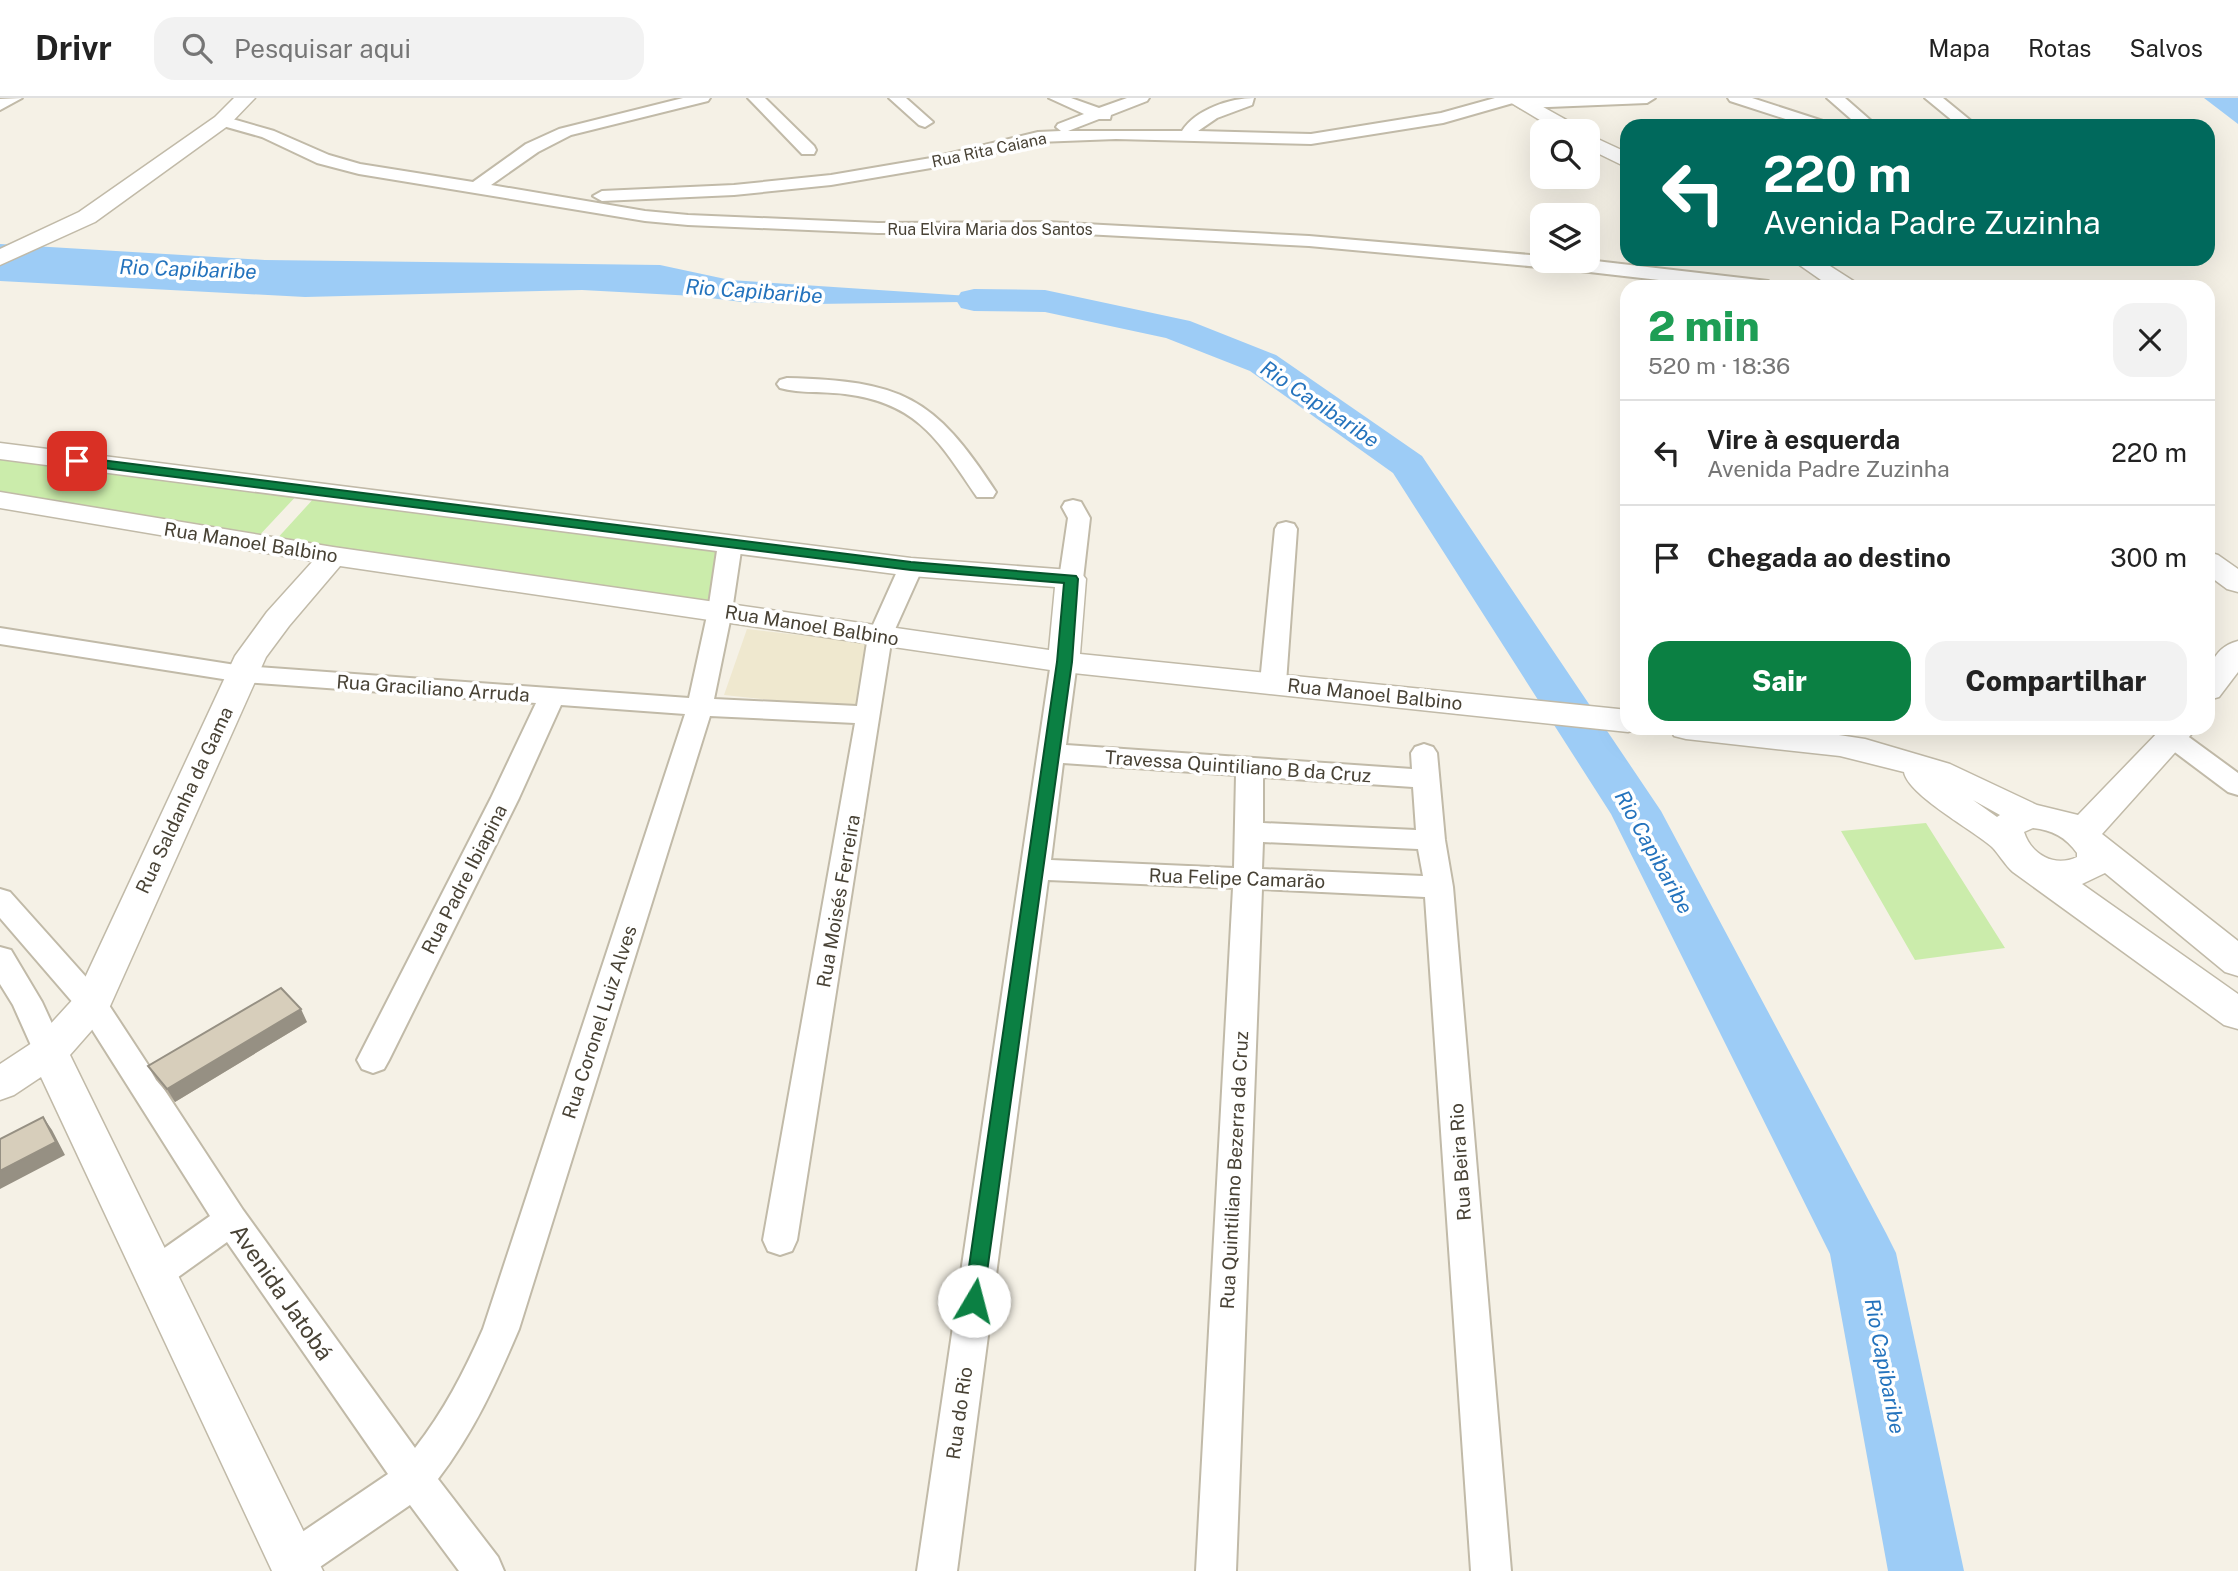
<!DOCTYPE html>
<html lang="pt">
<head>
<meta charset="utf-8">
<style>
	:root { --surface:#fff; --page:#f2f2f2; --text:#222; --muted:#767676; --line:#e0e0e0; --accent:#0b8043 }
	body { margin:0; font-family:"Public Sans",sans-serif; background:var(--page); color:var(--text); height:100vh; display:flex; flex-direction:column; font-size:26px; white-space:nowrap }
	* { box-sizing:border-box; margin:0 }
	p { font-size:23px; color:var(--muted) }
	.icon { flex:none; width:38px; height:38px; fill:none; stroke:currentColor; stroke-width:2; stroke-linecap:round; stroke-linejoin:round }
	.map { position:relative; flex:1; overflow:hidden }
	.side { position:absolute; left:1620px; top:182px; width:595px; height:455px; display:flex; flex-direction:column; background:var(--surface); border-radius:21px; box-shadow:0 7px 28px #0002 }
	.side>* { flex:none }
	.banner { position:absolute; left:1620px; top:21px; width:595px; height:147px; border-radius:21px; box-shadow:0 7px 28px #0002; background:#00695c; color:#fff; overflow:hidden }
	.fabs { position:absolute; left:1530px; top:21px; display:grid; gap:14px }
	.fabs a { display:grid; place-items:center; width:70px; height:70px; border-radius:14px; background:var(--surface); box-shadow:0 7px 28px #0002; font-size:35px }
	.pin { position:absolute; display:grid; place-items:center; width:60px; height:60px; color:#fff; margin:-30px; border-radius:14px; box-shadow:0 4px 10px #0006 }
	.me { position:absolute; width:77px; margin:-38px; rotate:8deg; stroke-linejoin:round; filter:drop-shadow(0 0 5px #0008) }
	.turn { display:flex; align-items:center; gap:24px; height:147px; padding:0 28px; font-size:32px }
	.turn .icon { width:91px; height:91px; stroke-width:2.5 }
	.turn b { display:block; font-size:49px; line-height:60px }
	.round { display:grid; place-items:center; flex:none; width:74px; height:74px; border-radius:21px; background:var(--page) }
	.head { display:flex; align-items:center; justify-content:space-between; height:119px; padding:0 28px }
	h1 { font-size:42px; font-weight:800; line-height:52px; color:#1e9e55 }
	.button { display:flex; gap:14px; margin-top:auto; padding:14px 28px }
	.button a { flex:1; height:80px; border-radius:21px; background:var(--accent); color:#fff; font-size:28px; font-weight:800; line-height:80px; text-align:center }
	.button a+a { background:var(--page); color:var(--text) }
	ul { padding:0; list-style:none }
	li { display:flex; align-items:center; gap:21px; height:105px; padding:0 28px; border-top:2px solid var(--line) }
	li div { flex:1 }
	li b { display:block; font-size:26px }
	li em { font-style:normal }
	header { display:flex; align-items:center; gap:42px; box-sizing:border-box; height:98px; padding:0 35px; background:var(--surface); border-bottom:2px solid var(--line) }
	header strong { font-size:33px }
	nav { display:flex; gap:38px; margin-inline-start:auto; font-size:24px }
	.search { width:490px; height:63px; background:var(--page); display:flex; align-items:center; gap:18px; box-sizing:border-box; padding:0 24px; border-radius:21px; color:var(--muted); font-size:26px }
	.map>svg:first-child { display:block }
</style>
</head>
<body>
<header>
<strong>Drivr</strong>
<div class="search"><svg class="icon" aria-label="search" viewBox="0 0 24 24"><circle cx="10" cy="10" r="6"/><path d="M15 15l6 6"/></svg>Pesquisar aqui</div>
<nav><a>Mapa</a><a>Rotas</a><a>Salvos</a></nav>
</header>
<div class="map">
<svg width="2238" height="1473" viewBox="0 0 2238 1473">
	<rect width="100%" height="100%" fill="#f5f1e6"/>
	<path fill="#efe8cf" d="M747 531 869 545 859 611 724 597Z"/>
	<path fill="#cbecab" d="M0 356 300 394 256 441 0 398Z
		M316 398 725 447 714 509 274 444Z
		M1926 725 2005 850 1915 862 1841 733Z"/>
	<path fill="#9dccf6" d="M2204 0H2238V26Z
		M0 146 265 162 660 167 730 182 1045 203 814 206 742 204 694 198 582 192 305 199 0 183Z"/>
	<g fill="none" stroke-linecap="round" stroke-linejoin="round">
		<path fill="#9dccf6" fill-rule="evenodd" d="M974 191 1045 192 1190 223 1276 257 1422 358 1661 713 1886 1135 1896 1155 1964 1473H1888L1830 1156 1611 716 1393 375 1250 273 1166 240 1045 214 974 213 961 210 956 202 961 194Z"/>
		<defs>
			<path id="minor" d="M22 0 0 12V1Z
				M683 0H710L708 3 571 37 538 54 491 87 645 113 688 117 878 125 1047 124 1309 138 1542 158V163L1587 162 1768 183 1777 189H1720L1572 172 1309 148 1047 134 878 135 688 127 645 123 359 76 317 65 262 39 216 26 214 23 222 18 274 33 329 57 360 66 473 84 526 46 559 31Z
				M748 0H765L814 48 816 52 814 56H802Z
				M889 0H906L933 24 925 29 919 27Z
				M1049 0H1071L1099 10 1127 0H1149L1147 3 1111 17 1110 21H1099L1068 33H1182C1196 11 1231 0 1254 0L1252 7 1217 20 1198 33 1311 36 1441 15 1495 0H1655L1647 5 1521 10 1513 5 1443 25 1311 46 1116 41 1038 44 931 70 831 87 734 97 602 103 593 98 602 93 734 87 831 77 931 60 1038 34 1061 33 1056 29 1058 26 1084 16Z
				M1728 0H1752L1829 25 1831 28H1807L1730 3Z
				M1827 0H1845L1877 28H1859Z
				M1925 0H1943L1976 27 1959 28Z
				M787 280C901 283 934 298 996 394L993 399H977C939 343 918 305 845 296 824 293 801 296 780 290L777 286 780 282Z
				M1073 402 1081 404 1090 420 1083 481 1079 486H1063L1059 481 1068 420 1062 409 1065 404Z
				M1286 424 1294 426 1297 431 1286 585 1282 591 1273 593 1264 591 1260 585 1275 431 1278 426Z
				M730 439 738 441 742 446 732 513 714 601 857 608 868 538 899 469 903 464H919L923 469 892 538 797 1142 792 1153 780 1157 768 1153 763 1142 855 625 710 618 519 1231C496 1285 474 1334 438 1381L498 1459 504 1473H459L410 1407 314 1473H278L274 1463 280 1449 388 1376 227 1144 167 1187 155 1191 143 1187 137 1176 143 1165 210 1118 81 914 0 820V791L10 794 103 898 243 1112 415 1350C444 1313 464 1274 483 1231L685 616 561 607 519 700 389 962 384 971 373 975 362 971 357 962 491 700 536 605 242 584 0 546V530L242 568 689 600 708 513 718 446 722 441Z
				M1064 556 1073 558 1077 564 1066 647 1412 671 1411 655 1415 649 1424 646 1433 649 1437 655 1445 742 1453 789 1511 1473H1471L1425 799 1262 791 1236 1473H1196L1233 790 1048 782 957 1473H917L1051 564 1055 558ZM1063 665 1236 677 1234 770 1051 762ZM1263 679 1413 689 1416 732 1263 725ZM1263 744 1418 751 1423 778 1262 771Z
				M2173 631 2182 634 2238 675V697L2228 694 2164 646 2160 640 2164 634Z
				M0 849 11 852 42 904 65 954 60 963 49 966 38 963 13 907 0 886Z"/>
			<path id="tertiary" d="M234 0H255L229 27 95 124 0 167V151L79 114 215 19Z
				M1503 0H1527L1579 29 1582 33H1558Z
				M1587 36 1628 55V70L1587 50Z
				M1791 161H1819L1855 184 1859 189H1831Z
				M0 345 911 460 1071 472 1081 475 1086 481 1080 556 1628 612V630H1640L1628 634 1064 574 340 468 289 528 266 559 111 906 106 916 70 957 323 1473H272L41 979 14 997 0 1002V966L35 943 77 897 235 558 267 514 313 463 0 410V394L333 449 1049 552 1055 489 911 478 0 361Z
				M2208 454 2218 457 2238 471V494L2227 491 2208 477Z
				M2238 543V574L2219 599 2208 602C2208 577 2208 551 2238 543Z
				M1670 630H1793L1865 641 1950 666 2037 707 2078 717 2162 630H2197L2102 736 2238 843V878L2225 874 2105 775 2082 786 2238 896V931L2224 927 2013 774C2005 767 1999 756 1992 749 1973 732 1908 697 1904 674L1840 658 1686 641 1674 638ZM1973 702 2000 717 1997 719ZM2033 730C2052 732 2066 739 2077 755V759C2054 770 2031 756 2024 734Z"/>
		</defs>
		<use href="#minor" stroke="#c1baa8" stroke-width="4"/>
		<use href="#tertiary" stroke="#c1baa8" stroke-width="3"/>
		<use href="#minor" fill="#fff" fill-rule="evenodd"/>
		<use href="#tertiary" fill="#fff" fill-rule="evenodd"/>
	</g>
	<path fill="#b9b1a1" d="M307 924 175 1004 156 982 148 968Z"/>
	<path fill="#969083" d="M301 911 307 924 175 1004 167 991Z
		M43 1019 52 1032 65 1057 0 1091V1073Z"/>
	<path fill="#d7cebb" stroke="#969083" stroke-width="2" d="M281 890 301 911 167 991 148 968Z
		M43 1019 56 1044 0 1073V1041Z"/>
	<path fill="#0b8043" stroke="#07532c" stroke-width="2" d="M77 359 911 464 1076 478 1078 481 1072 564 982 1210 974 1212 967 1210 964 1203 1057 564 1064 485 911 472 73 366 71 363Z"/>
	<g text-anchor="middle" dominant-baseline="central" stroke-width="7" stroke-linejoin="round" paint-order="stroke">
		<g font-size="16" fill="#484235" stroke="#fff">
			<text transform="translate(989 52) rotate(-12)">Rua Rita Caiana</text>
			<text x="990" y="131">Rua Elvira Maria dos Santos</text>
		</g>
		<g font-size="19" fill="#484235" stroke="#fff">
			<text transform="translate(251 444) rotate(9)">Rua Manoel Balbino</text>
			<text transform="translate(812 527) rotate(9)">Rua Manoel Balbino</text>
			<text transform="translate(433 590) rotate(4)">Rua Graciliano Arruda</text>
			<text transform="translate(1375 596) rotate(6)">Rua Manoel Balbino</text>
			<text transform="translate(1238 668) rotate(4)">Travessa Quintiliano B da Cruz</text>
			<text transform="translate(184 702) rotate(-65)">Rua Saldanha da Gama</text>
			<text transform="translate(1237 780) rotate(2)">Rua Felipe Camarão</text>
			<text transform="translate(464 781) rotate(-63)">Rua Padre Ibiapina</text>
			<text transform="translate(838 803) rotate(-80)">Rua Moisés Ferreira</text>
			<text transform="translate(599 924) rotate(-72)">Rua Coronel Luiz Alves</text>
			<text transform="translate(1460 1064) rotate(-94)">Rua Beira Rio</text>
			<text transform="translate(1234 1072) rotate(-87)">Rua Quintiliano Bezerra da Cruz</text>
			<text transform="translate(959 1315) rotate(-82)">Rua do Rio</text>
		</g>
		<g font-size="21" font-style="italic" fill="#2473bd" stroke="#fff">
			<text transform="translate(188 171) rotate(2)">Rio Capibaribe</text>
			<text transform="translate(754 193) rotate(4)">Rio Capibaribe</text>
			<text transform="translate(1320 306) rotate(34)">Rio Capibaribe</text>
			<text transform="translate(1654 754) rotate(61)">Rio Capibaribe</text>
			<text transform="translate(1885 1268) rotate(79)">Rio Capibaribe</text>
		</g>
		<g font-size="23" fill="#484235" stroke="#fff">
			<text transform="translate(282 1194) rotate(55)">Avenida Jatobá</text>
		</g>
	</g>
</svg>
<div class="fabs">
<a><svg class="icon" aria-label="search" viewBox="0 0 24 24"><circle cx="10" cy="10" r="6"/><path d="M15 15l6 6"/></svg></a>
<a><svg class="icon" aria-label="layers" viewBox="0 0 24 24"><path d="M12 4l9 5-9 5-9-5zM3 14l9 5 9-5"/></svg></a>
</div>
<div class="pin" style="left:77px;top:363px;background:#d93025"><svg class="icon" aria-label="arrive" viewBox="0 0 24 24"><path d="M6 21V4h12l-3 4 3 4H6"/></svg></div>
<svg class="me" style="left:974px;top:1203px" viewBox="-20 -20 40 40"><circle r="19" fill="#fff"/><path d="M0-13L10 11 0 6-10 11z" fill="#0b8043"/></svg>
<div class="banner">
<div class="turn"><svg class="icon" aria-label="left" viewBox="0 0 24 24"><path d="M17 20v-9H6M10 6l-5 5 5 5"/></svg><div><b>220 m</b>Avenida Padre Zuzinha</div></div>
</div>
<section class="side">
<div class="head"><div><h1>2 min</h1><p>520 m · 18:36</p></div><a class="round"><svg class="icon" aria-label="close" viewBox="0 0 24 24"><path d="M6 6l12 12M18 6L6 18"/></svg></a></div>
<ul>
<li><svg class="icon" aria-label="left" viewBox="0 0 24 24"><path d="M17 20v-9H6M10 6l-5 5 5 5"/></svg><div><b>Vire à esquerda</b><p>Avenida Padre Zuzinha</p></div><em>220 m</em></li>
<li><svg class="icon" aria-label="arrive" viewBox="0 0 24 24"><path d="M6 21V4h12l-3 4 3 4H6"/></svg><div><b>Chegada ao destino</b></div><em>300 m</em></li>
</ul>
<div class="button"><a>Sair</a><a>Compartilhar</a></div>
</section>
</div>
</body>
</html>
